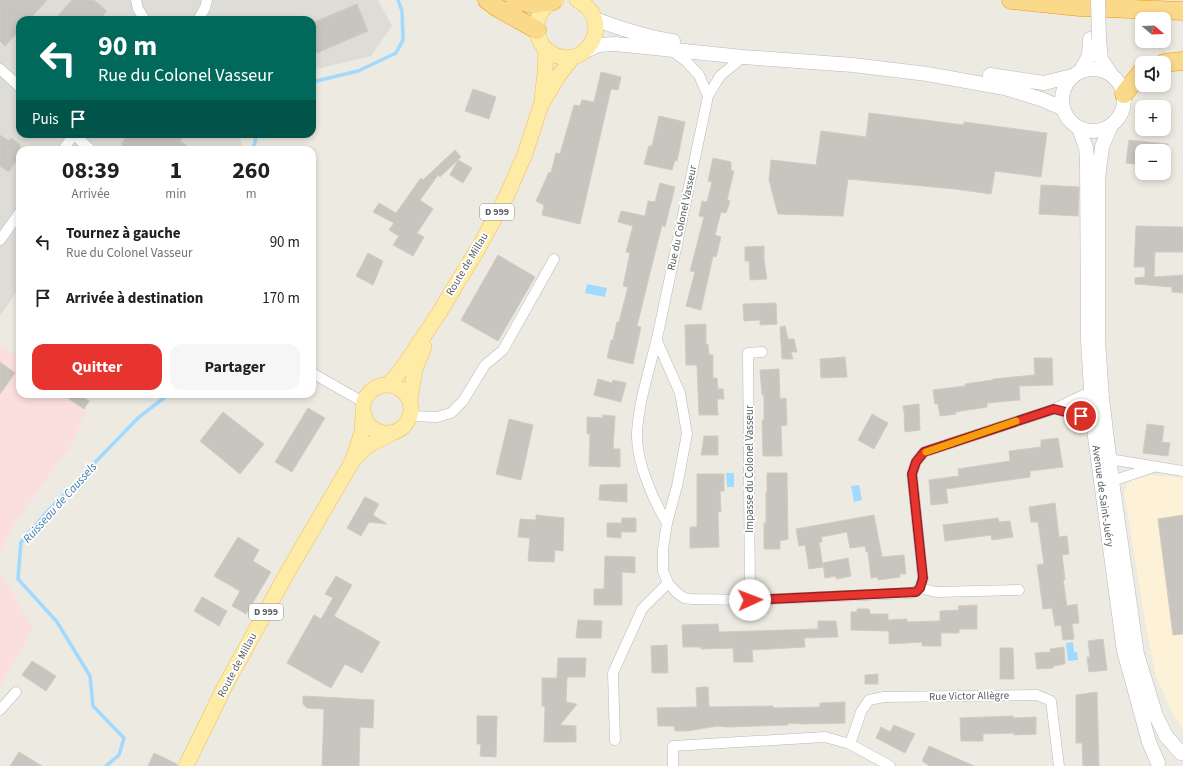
<!DOCTYPE html>
<html lang="fr">
<head>
<meta charset="utf-8">
<style>
	:root { --surface:#fff; --page:#f6f6f6; --text:#202124; --muted:#757577; --accent:#e7342f }
	body { margin:0; font-family:"Source Sans 3",sans-serif; background:var(--page); color:var(--text); height:100vh; display:flex; flex-direction:column; font-size:15px; white-space:nowrap }
	* { box-sizing:border-box; margin:0 }
	p { font-size:13px; color:var(--muted) }
	.icon { flex:none; width:22px; height:22px; fill:none; stroke:currentColor; stroke-width:2; stroke-linecap:round; stroke-linejoin:round }
	.map { position:relative; flex:1; overflow:hidden }
	.details { position:absolute; left:16px; top:146px; width:300px; height:252px; display:flex; flex-direction:column; background:var(--surface); border-radius:12px; box-shadow:0 2px 6px #0003 }
	.details>* { flex:none }
	.top-card { position:absolute; left:16px; top:16px; width:300px; height:122px; border-radius:12px; box-shadow:0 2px 6px #0003; background:#00695c; color:#fff; overflow:hidden }
	.needle { width:26px; rotate:109deg }
	.tools { position:absolute; left:1135px; top:12px; display:grid; gap:8px }
	.tools a { display:grid; place-items:center; width:36px; height:36px; border-radius:8px; background:var(--surface); box-shadow:0 2px 6px #0003; font-size:20px }
	.pin { position:absolute; display:grid; place-items:center; width:34px; height:34px; color:#fff; margin:-17px; border:2px solid #fff; border-radius:50%; box-shadow:0 1px 4px #0007 }
	.me { position:absolute; width:44px; margin:-22px; rotate:88deg; stroke-linejoin:round; filter:drop-shadow(0 0 3px #0008) }
	.turn { display:flex; align-items:center; gap:14px; height:84px; padding:0 16px; font-size:18px }
	.turn .icon { width:52px; height:52px; stroke-width:2.5 }
	.turn b { display:block; font-size:28px; line-height:34px }
	.then { display:flex; align-items:center; height:38px; padding:0 16px; background:#0003; gap:8px; font-size:15px }
	.eta { display:flex; justify-content:space-evenly; align-items:center; height:68px; text-align:center }
	.eta b { font-size:24px; font-weight:700; line-height:28px }
	.cta { display:flex; gap:8px; margin-top:auto; padding:8px 16px }
	.cta a { flex:1; height:46px; border-radius:12px; background:var(--accent); color:#fff; font-size:16px; font-weight:700; line-height:46px; text-align:center }
	.cta a+a { background:var(--page); color:var(--text) }
	ul { padding:0; list-style:none }
	li { display:flex; align-items:center; gap:12px; height:56px; padding:0 16px }
	li div { flex:1 }
	li b { display:block; font-size:15px }
	li em { font-style:normal }
	.map>svg:first-child { display:block }
</style>
</head>
<body>
<div class="map">
<svg width="1183" height="766" viewBox="0 0 1183 766">
	<rect width="100%" height="100%" fill="#edeae2"/>
	<path fill="#fdf2d7" d="M1152 475 1183 478V729L1172 713 1156 676 1145 621 1124 491 1128 483 1137 478Z"/>
	<path fill="#dedcd6" d="M0 0H378L392 26 371 56 312 70V20H20V134H240L242 150H20V287L0 316Z"/>
	<path fill="#fbdfde" d="M0 346 20 358V394H79L89 401 73 443 15 522 0 553Z
		M0 571 33 629 0 686Z"/>
	<path fill="#a1dafe" d="M587 284 607 288 605 297 585 293Z
		M726 473H734V487H727Z
		M859 485 862 500 854 502 851 486Z
		M1073 642 1074 652H1077L1078 660 1068 661 1066 643Z"/>
	<g fill="none" stroke-linecap="round" stroke-linejoin="round">
		<path stroke="#a1dafe" stroke-width="3.5" d="M312 82 358 71 396 53 403 40 402 11 398 0
			M253 150 257 134
			M106 766 119 755 124 738 93 706 90 676 57 622 18 579 21 542 48 511 138 418 169 394"/>
	</g>
	<path fill="#c8c5bf" stroke="#d2cbc0" d="M0 0H47L29 20H20V30L5 46 0 41Z
		M72 0H94L107 11 99 20H54Z
		M357 4 368 31 317 53 312 41V23Z
		M601 72 621 77 618 90 611 89 580 224 542 215 544 205 536 201 549 172 551 173 556 153 560 154 574 105 580 106 582 100 594 102Z
		M473 89 496 97 489 119 465 111Z
		M869 113 964 125V122L1047 133 1041 177 995 171 991 194 955 189 848 179 843 216 778 214 769 180 771 160 816 165 821 131 866 137Z
		M659 116 685 122 677 161 675 160 672 170 644 164 649 146H652Z
		M129 134H185L180 141 193 150H129L121 144Z
		M0 135 9 141 11 138 20 144V164L15 162 9 172 0 166Z
		M1129 140 1168 144V151H1142V165L1126 163Z
		M455 150 461 157 440 177 438 175 420 200 433 209 417 233 424 237 413 256 393 245 399 236 389 230 394 223 373 212 379 203 396 213 421 178 423 180Z
		M713 158 731 162V170L734 171 727 200 730 201 726 213 721 212 715 235 721 237 716 257 713 256 701 310 686 306 695 272 690 271 704 217 699 216 702 201 707 202 712 182 708 181Z
		M458 160 472 168 463 183 450 175Z
		M660 183 675 187 665 227 662 225 649 277 637 326 641 327 633 364 607 358 611 340H613L617 322H619L628 287 623 286 630 253 626 252 633 226 618 222 621 211 645 216 648 201 655 202Z
		M1041 185 1079 187 1078 216 1039 214Z
		M1136 226 1183 227V252H1155L1154 277 1183 275V293L1172 292V287L1135 284V278L1145 277V267H1134Z
		M764 246V260L767 279 750 280 749 261H745V247Z
		M368 253 383 261 373 285 356 276Z
		M498 255 535 277 498 341 461 320Z
		M776 303 777 324 760 325V320L744 321 743 304Z
		M706 324V345L708 344 709 355H713V378H717L718 389H723L724 399H717L718 415H699L697 365H686L685 325Z
		M785 326 788 339H794L797 352H791L793 359H782L780 327Z
		M845 357 847 377 821 378 820 359Z
		M1034 358H1052L1053 385 1019 386 1020 400 987 403V407L955 412 956 414 940 416 938 404H935L933 390 965 386V384L993 380V379L1035 375Z
		M0 362 15 373 0 394Z
		M779 369 780 399 786 398 787 425 781 426 782 456H763L762 420H764V395H762L760 370Z
		M598 379 612 383 613 380 626 383 621 402 594 395Z
		M62 394H79L89 401 84 409Z
		M919 404 920 430 905 432 904 419 905 418 903 406Z
		M308 408 325 418 292 472 275 462Z
		M223 412 264 444 240 474 200 441Z
		M872 414 888 423 874 449 858 440Z
		M602 415 615 416 613 449H620V467L589 466 590 434H587V417L603 418Z
		M509 419 533 425 521 480 496 474Z
		M1147 424 1164 426 1162 442 1170 443 1168 456 1143 453Z
		M704 436H718V455H701Z
		M1058 438 1063 467 1030 471V477L946 489 948 503 931 505 929 480 959 476 958 469 1010 461 1009 451 1041 447V440Z
		M767 473H787L788 539 780 541V549H764V523H766V493H767Z
		M697 474H724V491H720L721 512H718L719 547 690 548V527H697Z
		M627 484V502L599 500 600 485Z
		M365 497 379 504 373 515 387 524 369 522 361 536 347 528Z
		M1055 503 1059 537 1067 536 1069 554 1062 555 1065 580H1063L1067 606 1077 604 1079 623 1072 624 1074 639 1063 640 1061 625 1055 626 1052 608 1043 609 1037 565 1044 564 1038 522H1031L1029 507Z
		M536 515 564 518 563 551 555 550 554 562 528 561 530 538 518 537 520 519 536 520Z
		M874 515 882 557 904 555 906 574H900V577L878 580V577L871 578 868 552H866L865 546 850 548 847 532 821 537 822 542H819L823 567 809 569 805 545 799 546 796 529Z
		M1183 515V634L1173 635 1158 519Z
		M622 518H636V532H621V538L607 537V523H621V526Z
		M998 518 999 522 1010 521 1013 537 992 540 991 535 945 541 943 525Z
		M238 537 259 550 253 561 271 572 246 614 232 606 240 591 214 576Z
		M605 556 635 557V573L622 572V605H594V589H604Z
		M848 558 851 576 836 579V576L825 578 823 563Z
		M336 576 352 585 334 616 380 642 362 673 345 664 331 688 287 663 314 615 321 619 333 598 325 594Z
		M202 597 227 611 219 626 194 611Z
		M977 605V629H959V633H941V646H922V642L889 644V631L851 630V612H857V609H869L870 614H888V620L907 619V622L940 621V611L959 610 958 606Z
		M578 620 602 621 601 638H576Z
		M818 621H836L838 637 804 638 805 647 752 650 753 662H734L733 648 701 649V647H683L682 625 718 624 719 632 818 629Z
		M1103 639 1107 670 1089 672 1087 657H1090L1088 641Z
		M667 645 668 673H652L651 646Z
		M1064 647 1065 664 1053 666V668L1037 669 1035 653 1051 652 1050 649Z
		M1000 648H1013L1014 679H1000Z
		M558 658H586L585 677H567L566 702 577 704 560 725 576 726V742H544L545 706H542V678H557Z
		M32 661 56 676 46 691 22 675Z
		M878 674V684H865V675Z
		M702 687H708L709 707 773 706V708L820 707V703L845 702V723L805 724 788 723V725L727 727 717 726 687 731H675L674 726H658L657 708 697 707 696 688Z
		M1097 692 1099 766H1083L1082 743H1076V695Z
		M303 696 374 700 373 728 360 727 359 766H322L324 709 307 708 303 704Z
		M477 716H497L496 757 480 756 481 744H477Z
		M1013 716 1014 718 1036 717V734L1014 735V733L983 734V741H961L960 718Z
		M894 725 915 734 905 753 876 738 881 727 890 732Z
		M929 746 974 766H930L922 761Z
		M19 752 42 766H10Z
		M154 753 177 764V766H148Z"/>
	<g fill="none" stroke-linecap="round" stroke-linejoin="round">
		<defs>
			<path id="street" d="M136 0 138 9 145 20
				M198 20 205 8 207 0
				M671 50 687 62 699 75 708 96
				M0 69 20 87
				M73 134 91 150
				M63 150 74 134
				M0 240 20 212
				M657 341 680 393 687 434 677 486 667 523 663 549V571L668 583 676 592 684 598 692 599 750 600 911 593C919 591 921 587 923 579L912 474 916 462 924 452 1054 409 1090 392
				M312 373 363 402
				M1054 409 1081 416 1093 422
				M410 416 437 417 451 413 463 401 485 365 503 350 554 259
				M1109 459 1183 471
				M1112 481 1151 468
				M667 523C653 500 636 461 637 433 639 397 652 363 659 329 675 251 692 174 708 96L720 76 743 57
				M920 588 936 592 1019 590
				M750 600 748 353 762 352
				M0 710 16 692
				M615 740 613 673 642 609 668 583
				M850 744 861 712 869 700 884 697 1037 695 1051 701 1059 766
				M673 766V746L825 737 850 744 890 766"/>
			<path id="secondary" d="M595 19C621 29 646 37 673 41
				M1099 40 1101 59 1110 73
				M584 52 598 45 615 44 743 57 853 65 927 74 1005 88 1041 99 1062 108
				M1062 100a31 31 0 1 1 62 0a31 31 0 1 1-62 0Z
				M1081 70 1089 56 1090 39
				M990 75 1044 83 1072 76
				M1111 125 1102 147 1098 179V341L1102 398 1112 481 1137 654 1156 716 1166 736 1181 753
				M1079 128 1086 148 1087 158 1088 340 1093 422 1124 651 1149 742 1158 763"/>
			<path id="primary" d="M556 0C545 5 537 14 537 26 537 36 540 45 548 51 584 77 618 20 577 0
				M542 98 545 73 546 49
				M389 384 401 370 439 313 479 247 507 195 525 154 541 105 559 75 573 57
				M363 409a24 24 0 1 1 48 0a24 24 0 1 1-48 0Z
				M410 400 415 369 424 347
				M354 459 369 445 392 433
				M186 766 225 686 286 575 352 462 362 432 363 417"/>
			<path id="highway" d="M487 0 496 7 537 30
				M515 0 532 4 553 1
				M1011 0 1080 7 1183 11
				M1164 63 1183 61
				M1124 94 1142 71"/>
		</defs>
		<use href="#street" stroke="#b5b8bc" stroke-width="11"/>
		<use href="#secondary" stroke="#b6b9be" stroke-width="15"/>
		<use href="#primary" stroke="#efbe59" stroke-width="16"/>
		<use href="#highway" stroke="#ec9803" stroke-width="19"/>
		<use href="#street" stroke="#fff" stroke-width="10"/>
		<use href="#secondary" stroke="#fff" stroke-width="14"/>
		<use href="#primary" stroke="#feeca6" stroke-width="15"/>
		<use href="#highway" stroke="#fbd98b" stroke-width="18"/>
		<defs>
			<path id="secondary-bridge" d="M1098 0 1099 40"/>
		</defs>
		<use href="#secondary-bridge" stroke="#b6b9be" stroke-width="15" stroke-linecap="butt"/>
		<use href="#secondary-bridge" stroke="#fff" stroke-width="14"/>
	</g>
	<g fill="none" stroke-linecap="round" stroke-linejoin="round">
		<defs>
			<path id="route" d="M750 600 916 592 920 588 923 578 912 474 916 462 924 452 1054 409 1081 416"/>
		</defs>
		<use href="#route" stroke="#96221f" stroke-width="10"/>
		<use href="#route" stroke="#e7342f" stroke-width="7"/>
		<path stroke="#f59e0b" stroke-width="7" d="M926 452 1016 421"/>
	</g>
	<g text-anchor="middle" dominant-baseline="central" stroke-width="3.5" stroke-linejoin="round" paint-order="stroke">
		<g fill="#fff" stroke="#8c8e92" stroke-width="1">
			<rect x="480" y="204" width="34" height="16" rx="3"/>
			<rect x="249" y="604" width="34" height="16" rx="3"/>
		</g>
		<g font-size="10" font-weight="bold" fill="#5a5e63">
			<text x="497" y="212">D 999</text>
			<text x="266" y="612">D 999</text>
		</g>
		<g font-size="11" fill="#5a5e63" stroke="#fff">
			<text transform="translate(682 218) rotate(-78)">Rue du Colonel Vasseur</text>
			<text transform="translate(467 264) rotate(-59)">Route de Millau</text>
			<text transform="translate(749 469) rotate(-90)">Impasse du Colonel Vasseur</text>
			<text transform="translate(1103 496) rotate(82)">Avenue de Saint-Juéry</text>
			<text transform="translate(237 665) rotate(-62)">Route de Millau</text>
			<text transform="translate(969 696) rotate(-1)">Rue Victor Allègre</text>
		</g>
		<g font-size="12" font-style="italic" fill="#3f7baf" stroke="#fff">
			<text transform="translate(60 503) rotate(-48)">Ruisseau de Caussels</text>
		</g>
	</g>
</svg>
<div class="tools">
<a><svg class="needle" viewBox="-14 -14 28 28"><path d="M0-13l5 13h-10z" fill="#e53935"/><path d="M0 13l5-13h-10z" fill="#757577"/></svg></a>
<a><svg class="icon" aria-label="sound" viewBox="0 0 24 24"><path d="M4 9h4l5-4v14l-5-4H4zM17 9q2 3 0 6"/></svg></a>
<a>+</a>
<a>−</a>
</div>
<div class="pin" style="left:1081px;top:416px;background:#d93025"><svg class="icon" aria-label="arrive" viewBox="0 0 24 24"><path d="M6 21V4h12l-3 4 3 4H6"/></svg></div>
<svg class="me" style="left:750px;top:600px" viewBox="-20 -20 40 40"><circle r="19" fill="#fff"/><path d="M0-13L10 11 0 6-10 11z" fill="#e7342f"/></svg>
<div class="top-card">
<div class="turn"><svg class="icon" aria-label="left" viewBox="0 0 24 24"><path d="M17 20v-9H6M10 6l-5 5 5 5"/></svg><div><b>90 m</b>Rue du Colonel Vasseur</div></div>
<div class="then">Puis<svg class="icon" aria-label="arrive" viewBox="0 0 24 24"><path d="M6 21V4h12l-3 4 3 4H6"/></svg></div>
</div>
<section class="details">
<div class="eta">
<div><b>08:39</b><p>Arrivée</p></div>
<div><b>1</b><p>min</p></div>
<div><b>260</b><p>m</p></div>
</div>
<ul>
<li><svg class="icon" aria-label="left" viewBox="0 0 24 24"><path d="M17 20v-9H6M10 6l-5 5 5 5"/></svg><div><b>Tournez à gauche</b><p>Rue du Colonel Vasseur</p></div><em>90 m</em></li>
<li><svg class="icon" aria-label="arrive" viewBox="0 0 24 24"><path d="M6 21V4h12l-3 4 3 4H6"/></svg><div><b>Arrivée à destination</b></div><em>170 m</em></li>
</ul>
<div class="cta"><a>Quitter</a><a>Partager</a></div>
</section>
</div>
</body>
</html>
